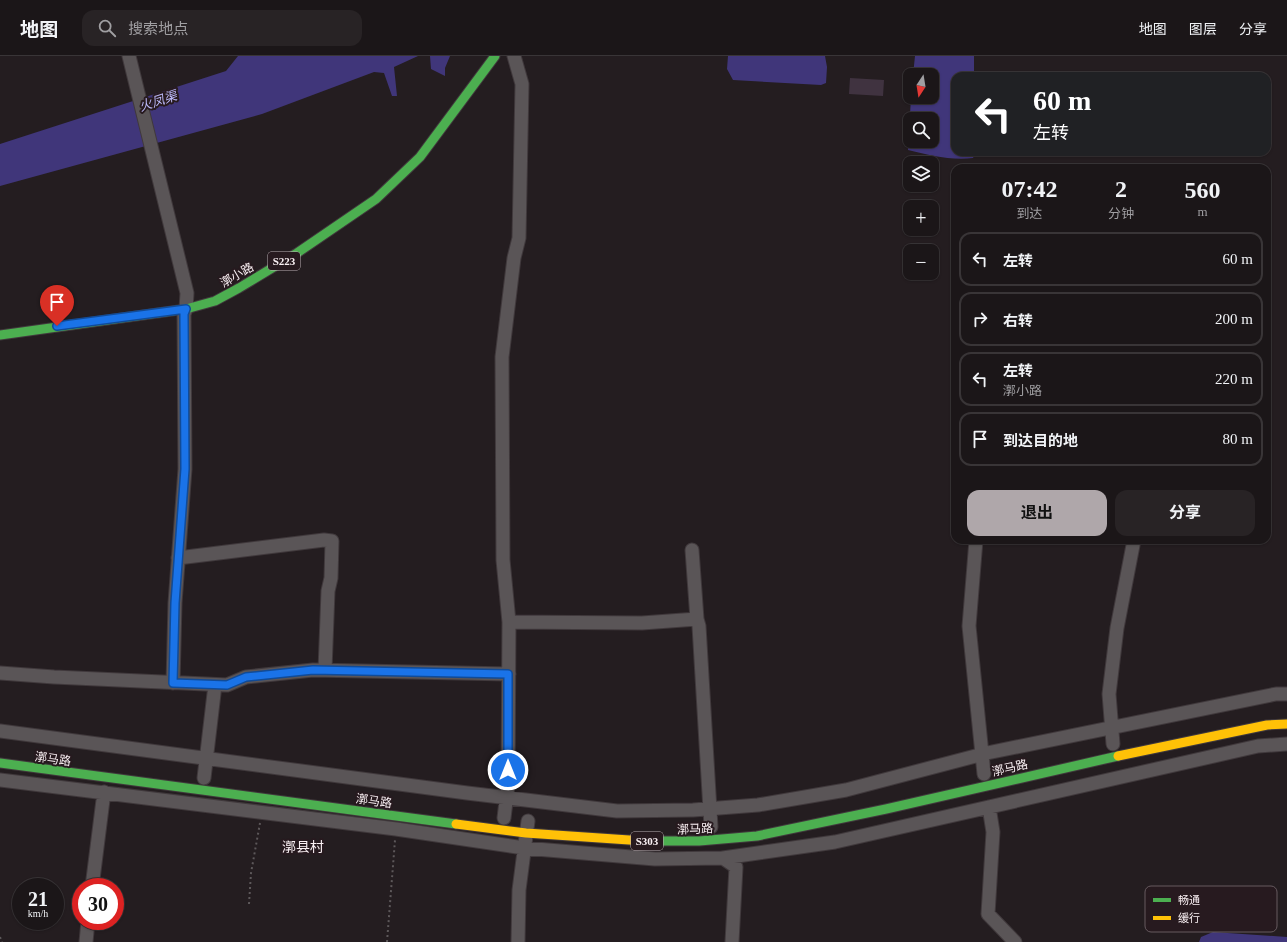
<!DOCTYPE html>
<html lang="zh">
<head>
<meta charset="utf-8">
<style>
	:root { --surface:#1b1618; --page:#282325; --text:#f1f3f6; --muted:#a09fa2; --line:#393537; --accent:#afa7aa }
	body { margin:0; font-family:"Times New Roman","Noto Sans SC",serif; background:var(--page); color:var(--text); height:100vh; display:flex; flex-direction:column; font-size:15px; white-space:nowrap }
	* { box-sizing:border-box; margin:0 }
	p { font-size:13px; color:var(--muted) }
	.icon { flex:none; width:22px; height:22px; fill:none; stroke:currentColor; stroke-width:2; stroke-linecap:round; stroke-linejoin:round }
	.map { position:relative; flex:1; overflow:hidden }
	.sheet { position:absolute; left:951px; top:108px; width:320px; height:380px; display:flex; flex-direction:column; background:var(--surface); border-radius:12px; box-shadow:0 1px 3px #0004,0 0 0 1px var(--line) }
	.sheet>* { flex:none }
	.banner { position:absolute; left:951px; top:16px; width:320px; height:84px; border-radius:12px; box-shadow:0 1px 3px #0004,0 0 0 1px var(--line); background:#202124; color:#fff; overflow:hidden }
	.needle { width:26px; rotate:192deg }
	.buttons { position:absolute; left:903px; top:12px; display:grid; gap:8px }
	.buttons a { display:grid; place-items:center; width:36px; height:36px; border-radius:8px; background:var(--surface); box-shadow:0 1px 3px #0004,0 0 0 1px var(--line); font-size:20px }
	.speed { position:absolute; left:12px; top:822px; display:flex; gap:8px; font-size:20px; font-weight:700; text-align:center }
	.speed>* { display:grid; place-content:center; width:52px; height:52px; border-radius:50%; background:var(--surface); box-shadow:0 1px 3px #0004,0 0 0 1px var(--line); line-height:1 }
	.speed small { font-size:10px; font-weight:400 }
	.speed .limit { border:6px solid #d22; background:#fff; color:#111 }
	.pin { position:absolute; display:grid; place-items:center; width:34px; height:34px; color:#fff; margin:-41px -17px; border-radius:50% 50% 50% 0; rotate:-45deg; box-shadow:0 0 4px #0007 }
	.pin .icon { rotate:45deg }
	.me { position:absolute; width:44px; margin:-22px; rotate:0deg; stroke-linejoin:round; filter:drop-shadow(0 0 3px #0008) }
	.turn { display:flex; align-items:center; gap:14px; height:84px; padding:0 16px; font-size:18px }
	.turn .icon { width:52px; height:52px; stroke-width:2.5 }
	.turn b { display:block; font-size:28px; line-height:34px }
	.eta { display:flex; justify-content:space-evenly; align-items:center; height:68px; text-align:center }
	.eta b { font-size:24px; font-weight:700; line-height:28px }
	.primary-button { display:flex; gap:8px; margin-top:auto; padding:8px 16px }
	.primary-button a { flex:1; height:46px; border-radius:12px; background:var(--accent); color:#111; font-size:16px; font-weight:700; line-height:46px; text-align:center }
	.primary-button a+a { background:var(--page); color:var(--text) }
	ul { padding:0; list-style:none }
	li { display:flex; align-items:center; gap:12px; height:54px; margin:0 8px 6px; padding:0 8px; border:2px solid var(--line); border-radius:12px }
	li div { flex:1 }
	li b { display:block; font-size:15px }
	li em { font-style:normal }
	header { display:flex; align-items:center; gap:24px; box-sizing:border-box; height:56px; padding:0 20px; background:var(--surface); border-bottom:1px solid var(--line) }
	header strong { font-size:19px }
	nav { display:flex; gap:22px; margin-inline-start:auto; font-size:14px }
	.search { width:280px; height:36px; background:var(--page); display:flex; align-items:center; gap:10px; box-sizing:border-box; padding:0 14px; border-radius:12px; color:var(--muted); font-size:15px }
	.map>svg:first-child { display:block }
</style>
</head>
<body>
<header>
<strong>地图</strong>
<div class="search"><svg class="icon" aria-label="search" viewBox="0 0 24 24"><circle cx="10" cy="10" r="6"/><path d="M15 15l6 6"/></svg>搜索地点</div>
<nav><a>地图</a><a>图层</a><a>分享</a></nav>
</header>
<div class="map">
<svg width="1287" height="886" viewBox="0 0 1287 886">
	<rect width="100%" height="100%" fill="#241d20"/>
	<path fill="#40367a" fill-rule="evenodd" d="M238 0H418L394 11 397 40H392L384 17 374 16 262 58 0 130V88L226 15Z
		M430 0H450L445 12V20L431 13Z
		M728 0H825L827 11 826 27 821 29 733 24 727 13Z
		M915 0H974V20H955V96H976L973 102C952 105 928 99 908 94L911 41H932V19H913ZM910 63H932V85H910Z
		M1213 876 1287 881V886H1199L1201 881Z"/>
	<path fill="#403340" d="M850 22 884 24 883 40 849 38Z"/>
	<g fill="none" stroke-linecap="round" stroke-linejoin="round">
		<defs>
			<path id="street" d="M129 0 187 237 186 253 184 258 185 413 175 547 173 627
				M976 484 969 570 984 718
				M692 494 697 563 699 570 711 771
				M178 502 324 484 332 485 331 522 328 535 325 614
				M509 566 642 567 697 563
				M0 617 54 621 227 629 246 621 313 614 509 618
				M0 675 467 737 617 755 693 754 758 749 846 734 987 697 1276 638H1287
				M1113 688 1109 638 1117 572 1134 484
				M204 722 215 629
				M0 724 396 773 524 792 655 803 723 802 835 786 1258 690 1287 688
				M989 751 993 776 988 858 1015 886
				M504 762 508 729 509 566 503 504 502 301 514 202 519 182 522 28 514 0
				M723 802 736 811 732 886
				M92 831 104 736
				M86 886 88 865
				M518 886 519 834 528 765"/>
			<path id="fast" d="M0 279 186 253 215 245 239 232 297 197 376 143 420 101 495 0
				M0 707 456 768
				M644 785H699L757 780 886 753 1118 700"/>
			<path id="slow" d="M1118 700 1267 669 1287 668
				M456 768 526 777 644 785"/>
		</defs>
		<use href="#street" stroke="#40393c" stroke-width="15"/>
		<use href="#fast" stroke="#40393c" stroke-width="11"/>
		<use href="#slow" stroke="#40393c" stroke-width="11"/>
		<path stroke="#5d585a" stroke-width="2" stroke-dasharray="2 3" stroke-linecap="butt" d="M249 848 251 817 260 767
			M0 881 2 886
			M387 886 395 784"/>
		<use href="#street" stroke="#5a5557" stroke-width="13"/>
		<use href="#fast" stroke="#4caf50" stroke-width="9"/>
		<use href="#slow" stroke="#ffc107" stroke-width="9"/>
	</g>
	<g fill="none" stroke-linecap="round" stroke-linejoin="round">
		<defs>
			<path id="route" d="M57 270 186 253 184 258 185 413 175 547 173 627 227 629 246 621 313 614 508 618V714"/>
		</defs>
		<use href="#route" stroke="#114b97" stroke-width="10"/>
		<use href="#route" stroke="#1a73e8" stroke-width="7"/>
	</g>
	<g text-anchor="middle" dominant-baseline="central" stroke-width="4" stroke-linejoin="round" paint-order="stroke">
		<g fill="#271a1f" stroke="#bbb0b4" stroke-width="1">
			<rect x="268" y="196" width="32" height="18" rx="3"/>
			<rect x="631" y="776" width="32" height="18" rx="3"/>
		</g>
		<g font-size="11" font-weight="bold" fill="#faf1f4">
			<text x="284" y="205">S223</text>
			<text x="647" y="785">S303</text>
		</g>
		<g font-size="12" fill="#faf1f4" stroke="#271a1f">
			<text transform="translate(237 219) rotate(-30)">漷小路</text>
			<text transform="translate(53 703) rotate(8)">漷马路</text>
			<text transform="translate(1010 712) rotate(-13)">漷马路</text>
			<text transform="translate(374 745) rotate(8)">漷马路</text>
			<text transform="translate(695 773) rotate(-2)">漷马路</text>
		</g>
		<g font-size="13" font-style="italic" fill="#bbb8f8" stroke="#271a1f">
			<text transform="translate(158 45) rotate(-18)">火凤渠</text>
		</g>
		<g font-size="14" fill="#faf1f4" stroke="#271a1f">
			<text x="303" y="791">漷县村</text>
		</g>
	</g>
	<rect x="1145" y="830" width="132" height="46" rx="6" fill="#271a1f" stroke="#665a5f" stroke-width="1"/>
	<rect x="1153" y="842" width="18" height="4" fill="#4caf50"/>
	<rect x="1153" y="860" width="18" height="4" fill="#ffc107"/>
	<g font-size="11" fill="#faf1f4">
		<text x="1178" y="848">畅通</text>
		<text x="1178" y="866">缓行</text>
	</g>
</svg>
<div class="buttons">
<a><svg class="needle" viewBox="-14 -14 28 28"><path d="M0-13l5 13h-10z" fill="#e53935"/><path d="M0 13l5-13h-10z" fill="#a09fa2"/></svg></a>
<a><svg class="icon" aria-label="search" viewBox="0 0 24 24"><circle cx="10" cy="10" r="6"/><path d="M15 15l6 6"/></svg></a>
<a><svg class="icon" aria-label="layers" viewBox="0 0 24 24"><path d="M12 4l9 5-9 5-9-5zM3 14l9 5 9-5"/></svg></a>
<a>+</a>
<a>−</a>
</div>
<div class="speed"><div>21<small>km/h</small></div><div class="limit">30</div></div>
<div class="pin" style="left:57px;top:270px;background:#d93025"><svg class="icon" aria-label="arrive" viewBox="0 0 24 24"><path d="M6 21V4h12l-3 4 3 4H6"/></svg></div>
<svg class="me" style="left:508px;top:714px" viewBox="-20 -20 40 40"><circle r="17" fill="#1a73e8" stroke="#fff" stroke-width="3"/><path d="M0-11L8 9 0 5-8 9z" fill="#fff"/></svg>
<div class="banner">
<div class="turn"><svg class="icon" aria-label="left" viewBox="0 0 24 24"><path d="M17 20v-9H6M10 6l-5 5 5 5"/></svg><div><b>60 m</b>左转</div></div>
</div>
<section class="sheet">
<div class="eta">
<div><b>07:42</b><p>到达</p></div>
<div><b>2</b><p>分钟</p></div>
<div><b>560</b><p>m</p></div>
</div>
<ul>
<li><svg class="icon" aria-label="left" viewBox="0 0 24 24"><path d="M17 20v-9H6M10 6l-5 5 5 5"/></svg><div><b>左转</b></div><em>60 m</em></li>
<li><svg class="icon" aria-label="right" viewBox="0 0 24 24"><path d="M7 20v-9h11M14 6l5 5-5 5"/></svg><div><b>右转</b></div><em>200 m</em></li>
<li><svg class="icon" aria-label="left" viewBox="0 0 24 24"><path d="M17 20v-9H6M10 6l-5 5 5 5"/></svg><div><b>左转</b><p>漷小路</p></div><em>220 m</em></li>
<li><svg class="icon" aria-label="arrive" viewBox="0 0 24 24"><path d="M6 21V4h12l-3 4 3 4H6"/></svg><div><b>到达目的地</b></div><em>80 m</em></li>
</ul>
<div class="primary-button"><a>退出</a><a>分享</a></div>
</section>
</div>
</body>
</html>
